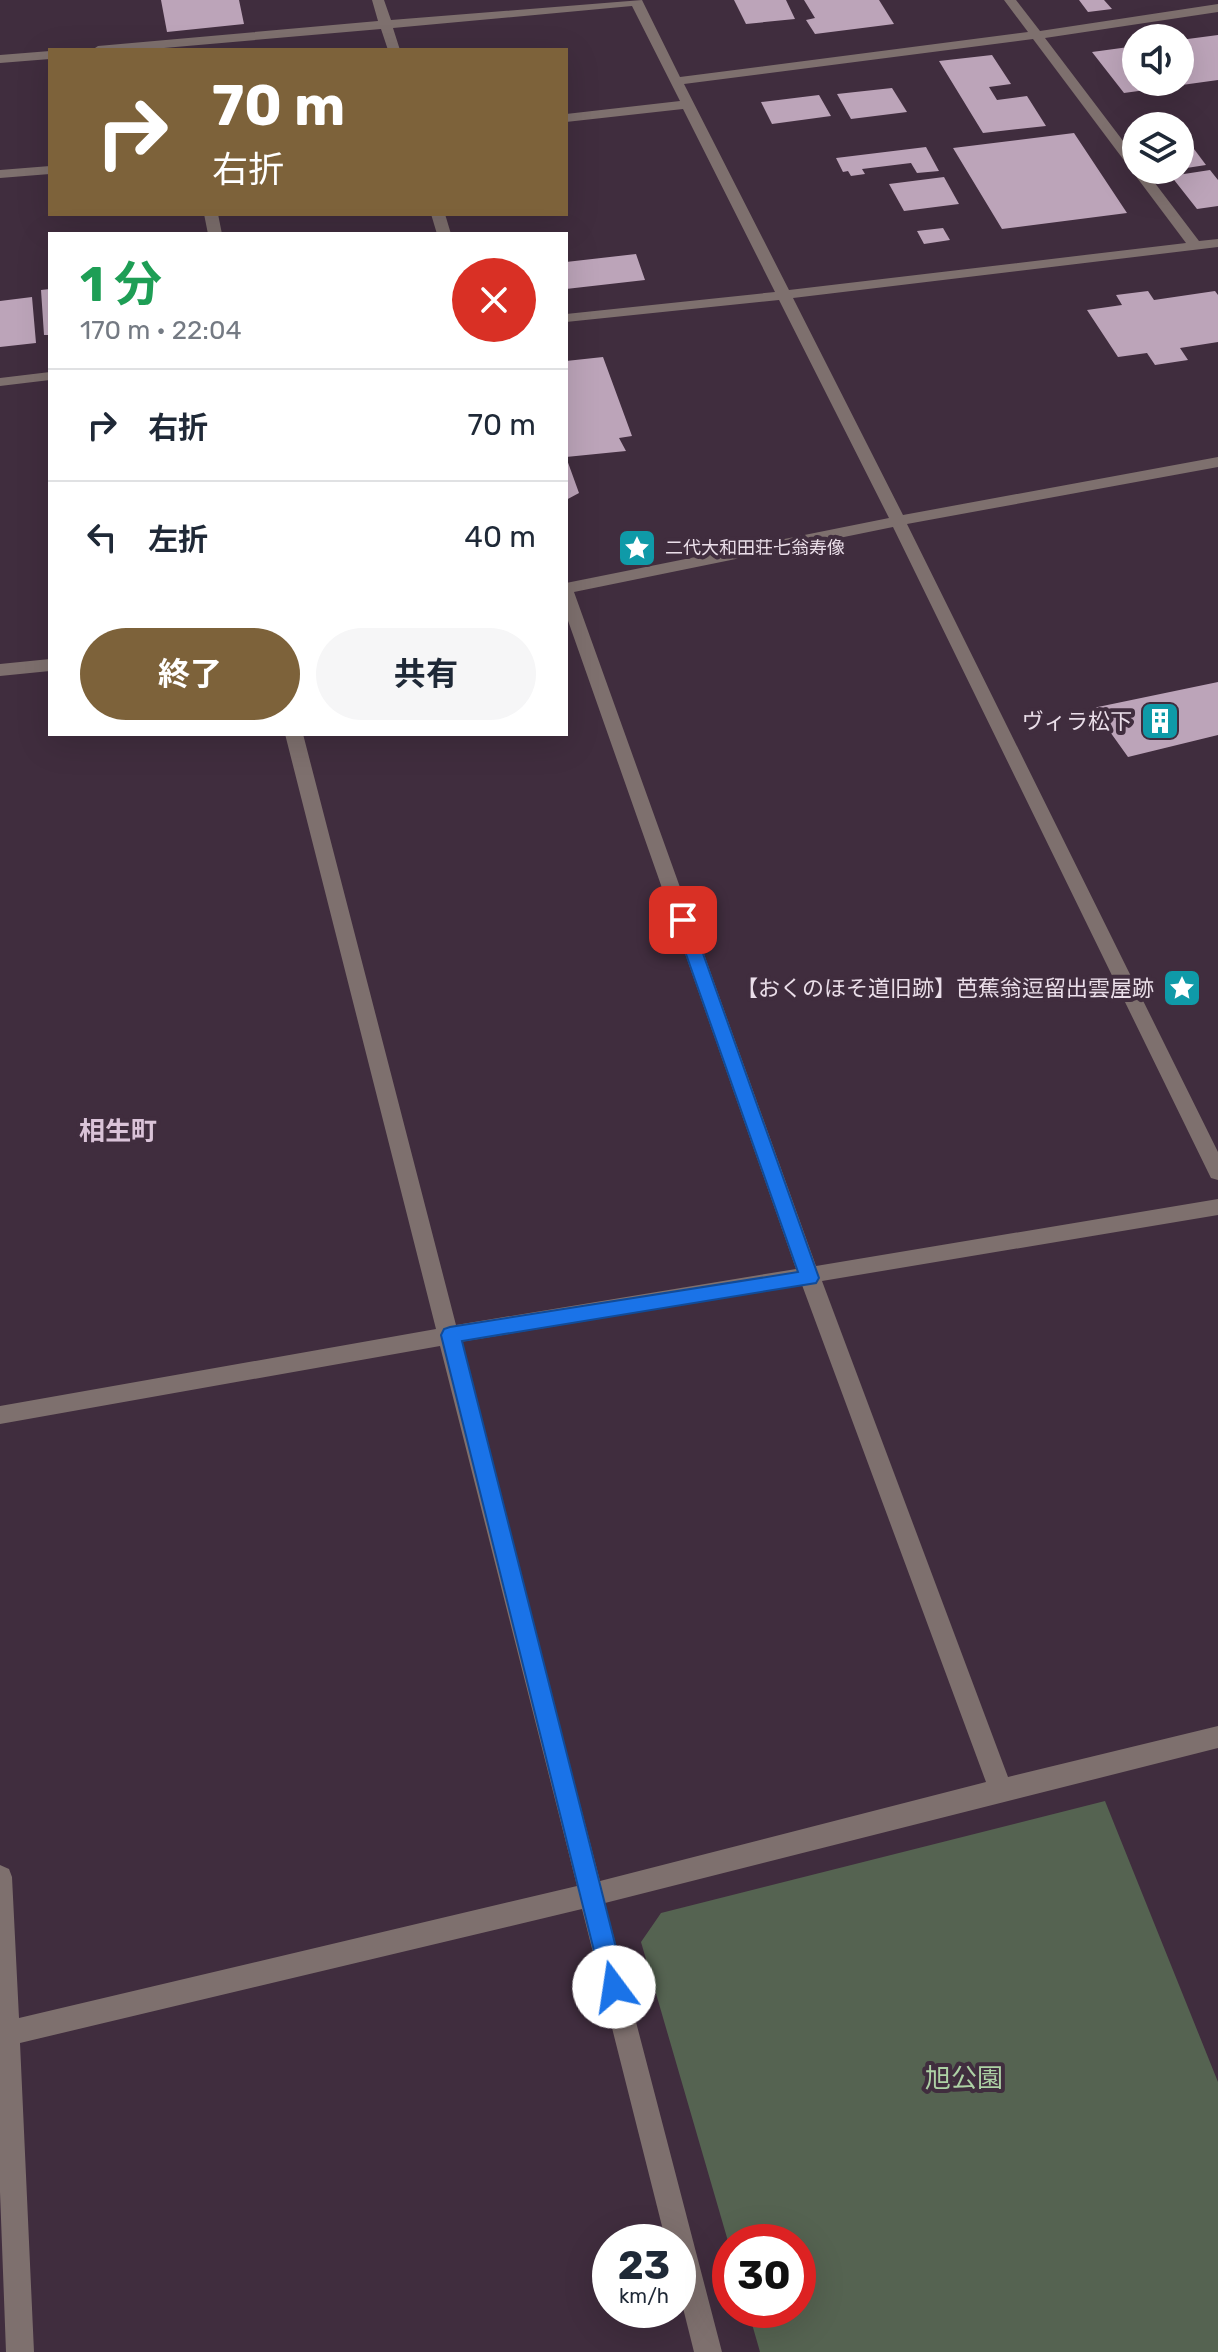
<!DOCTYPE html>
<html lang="ja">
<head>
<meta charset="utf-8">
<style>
	:root { --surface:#fff; --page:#f6f6f7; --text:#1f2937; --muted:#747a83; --line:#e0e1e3; --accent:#7d623a }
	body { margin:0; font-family:Rubik,"Noto Sans JP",sans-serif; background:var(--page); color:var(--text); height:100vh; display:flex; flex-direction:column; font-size:30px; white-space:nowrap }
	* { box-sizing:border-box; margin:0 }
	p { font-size:26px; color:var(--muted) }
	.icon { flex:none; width:44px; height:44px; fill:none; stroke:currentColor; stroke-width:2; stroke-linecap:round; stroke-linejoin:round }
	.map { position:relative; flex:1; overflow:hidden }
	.side { position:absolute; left:48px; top:232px; width:520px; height:504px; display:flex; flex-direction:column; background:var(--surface); border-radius:0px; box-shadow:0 8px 32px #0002 }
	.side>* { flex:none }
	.top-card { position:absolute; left:48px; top:48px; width:520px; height:168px; border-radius:0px; box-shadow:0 8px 32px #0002; background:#7d623a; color:#fff; overflow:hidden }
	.buttons { position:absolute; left:1122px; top:24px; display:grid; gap:16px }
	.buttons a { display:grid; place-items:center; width:72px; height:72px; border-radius:50%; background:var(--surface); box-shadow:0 8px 32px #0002; font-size:40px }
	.speed { position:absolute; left:592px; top:2224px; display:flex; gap:16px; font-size:40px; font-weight:700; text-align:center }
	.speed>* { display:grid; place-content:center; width:104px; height:104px; border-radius:50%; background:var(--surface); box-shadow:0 8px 32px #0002; line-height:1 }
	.speed small { font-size:20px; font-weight:400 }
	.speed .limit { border:12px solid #d22; background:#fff; color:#111 }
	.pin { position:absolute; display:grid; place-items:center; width:68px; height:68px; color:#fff; margin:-34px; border-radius:16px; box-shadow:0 4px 12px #0006 }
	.me { position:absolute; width:88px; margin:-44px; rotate:346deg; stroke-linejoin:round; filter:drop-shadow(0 0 6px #0008) }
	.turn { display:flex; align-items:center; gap:28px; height:168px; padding:0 32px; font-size:36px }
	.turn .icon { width:104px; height:104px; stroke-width:2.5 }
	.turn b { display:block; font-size:56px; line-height:68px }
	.round { display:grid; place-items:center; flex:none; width:84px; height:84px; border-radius:42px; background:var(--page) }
	.headline { display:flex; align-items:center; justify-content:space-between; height:136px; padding:0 32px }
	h1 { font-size:48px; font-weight:700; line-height:60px; color:#1e9e55 }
	.cta { display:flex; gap:16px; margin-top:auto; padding:16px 32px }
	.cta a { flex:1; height:92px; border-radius:48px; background:var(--accent); color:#fff; font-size:32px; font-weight:700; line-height:92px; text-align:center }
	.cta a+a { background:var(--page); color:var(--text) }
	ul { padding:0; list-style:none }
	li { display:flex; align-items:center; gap:24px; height:112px; padding:0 32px; border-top:2px solid var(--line) }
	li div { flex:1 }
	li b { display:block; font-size:30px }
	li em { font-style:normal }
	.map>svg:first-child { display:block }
</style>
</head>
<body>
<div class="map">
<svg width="1218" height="2352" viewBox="0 0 1218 2352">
	<rect width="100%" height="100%" fill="#402d3e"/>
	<path fill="#556351" d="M1105 1801 1218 2082V2352H760L748 2310H798V2242H730V2248L641 1942 661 1913Z"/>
	<path fill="#bca4b9" d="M161 0H239L244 24 167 32Z
		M734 0H786L795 19 746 24Z
		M804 0H879L894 24 815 34 806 20 815 18Z
		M1079 0H1104L1112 9 1088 12Z
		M1218 35V80L1124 93 1092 52 1136 46V82H1180V40Z
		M992 55 1011 84 989 87 997 100 1027 96 1046 126 983 133 939 61Z
		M892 88 907 112 851 119 837 94Z
		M819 95 831 116 772 124 761 102Z
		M1074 133 1127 213 1002 229 953 148Z
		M1191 145 1206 165 1180 169V147Z
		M926 147 939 171 917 173 911 163 862 169 865 174 851 176 848 171 843 172 836 158Z
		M1210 170 1218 180V206L1197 209 1171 176Z
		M944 177 959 204 904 211 889 184Z
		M943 228 950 240 924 244 917 231Z
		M636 254 645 280 566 289V262Z
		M50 289V335H44L41 290Z
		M1148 291 1154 300 1215 291 1218 295V342L1180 348 1188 360 1155 365 1147 353 1118 357 1087 310 1122 305 1116 295Z
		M32 297 36 343 0 347V301Z
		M603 357 632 436 619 438 626 451 566 457V361Z
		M566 457 579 493 566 500Z
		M1218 682V735L1128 757 1093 708Z"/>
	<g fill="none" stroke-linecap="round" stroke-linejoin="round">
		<path fill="#7e706e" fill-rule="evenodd" d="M372 0H384L391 20 642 0 680 77 1028 32 1004 0H1016L1040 31 1218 4V12L1045 38 1136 158V170H1145L1199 241 1218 239V247L793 298 903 515 1218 457V467L907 524 1218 1152V1180L1211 1178 1208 1172 893 527 574 592 816 1266 1218 1199V1215L822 1281 1008 1777 1218 1726V1748L605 1903 722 2352H694L678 2288V2242H666L582 1909 20 2043 34 2352H6L0 2192V1865L9 1869 12 1877 19 2018 577 1886 440 1346 0 1424V1406L436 1329 285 734H303L456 1325 796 1269 566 615V583L889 518 779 300 566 322V314L775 292 683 109 566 122V114L680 101 632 6 393 28 400 50H388L381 29 141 50H92L98 46 378 21ZM1033 39 1186 243 789 290 684 84ZM802 1285 986 1782 600 1881 460 1342Z
			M50 51V59L0 63V55Z
			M50 166V174L0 178V170Z
			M204 214H218L222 234H208Z
			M431 214H445L451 234H437Z
			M50 372V380L0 386V378Z
			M50 659V671L0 676V664Z"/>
	</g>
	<path fill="#1a73e8" stroke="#114b97" stroke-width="2" d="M683 914 691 920 819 1278 816 1283 462 1341 626 1987 622 1995 614 1998 606 1995 603 1987 441 1335 444 1329 450 1327 798 1272 674 920Z"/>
	<defs>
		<symbol id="sight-square" viewBox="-11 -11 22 22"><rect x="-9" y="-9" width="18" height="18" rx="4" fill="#0f9aa8" stroke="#402d3e"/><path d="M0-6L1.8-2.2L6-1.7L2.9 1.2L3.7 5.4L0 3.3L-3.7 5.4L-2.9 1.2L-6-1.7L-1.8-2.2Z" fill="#fff"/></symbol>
		<symbol id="building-square" viewBox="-11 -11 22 22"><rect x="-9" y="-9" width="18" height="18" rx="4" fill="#0f9aa8" stroke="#402d3e"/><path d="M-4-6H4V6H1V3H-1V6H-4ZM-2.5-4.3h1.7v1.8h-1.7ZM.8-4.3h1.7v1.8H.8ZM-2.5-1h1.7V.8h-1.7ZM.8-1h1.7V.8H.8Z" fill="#fff"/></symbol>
	</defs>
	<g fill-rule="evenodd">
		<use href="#sight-square" x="615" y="526" width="44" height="44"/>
		<use href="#building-square" x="1138" y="699" width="44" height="44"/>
		<use href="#sight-square" x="1160" y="966" width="44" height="44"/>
	</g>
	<g text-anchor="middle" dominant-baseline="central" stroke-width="8" stroke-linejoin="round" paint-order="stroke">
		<g font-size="18" fill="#eadee9" stroke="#402d3e" text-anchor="start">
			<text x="665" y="548">二代大和田荘七翁寿像</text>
		</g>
		<g font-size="22" fill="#eadee9" stroke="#402d3e" text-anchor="end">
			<text x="1132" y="721">ヴィラ松下</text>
			<text x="1154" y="988">【おくのほそ道旧跡】芭蕉翁逗留出雲屋跡</text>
		</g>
		<g font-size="26" font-weight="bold" fill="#dac3d8" stroke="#402d3e">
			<text x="118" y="1131">相生町</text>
		</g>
		<g font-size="26" fill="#add1a5" stroke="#402d3e">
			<text x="964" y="2078">旭公園</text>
		</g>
	</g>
</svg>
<div class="buttons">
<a><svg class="icon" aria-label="sound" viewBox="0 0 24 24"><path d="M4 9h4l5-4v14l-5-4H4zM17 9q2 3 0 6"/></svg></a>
<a><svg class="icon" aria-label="layers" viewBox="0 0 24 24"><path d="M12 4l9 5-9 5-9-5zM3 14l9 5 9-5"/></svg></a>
</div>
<div class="speed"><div>23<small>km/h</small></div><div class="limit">30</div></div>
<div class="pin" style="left:683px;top:920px;background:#d93025"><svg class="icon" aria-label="arrive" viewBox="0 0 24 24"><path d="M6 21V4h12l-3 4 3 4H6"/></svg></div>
<svg class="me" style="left:614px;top:1987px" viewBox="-20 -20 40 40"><circle r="19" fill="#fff"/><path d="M0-13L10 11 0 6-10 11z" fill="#1a73e8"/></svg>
<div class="top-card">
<div class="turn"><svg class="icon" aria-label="right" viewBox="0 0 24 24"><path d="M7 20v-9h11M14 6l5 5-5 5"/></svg><div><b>70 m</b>右折</div></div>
</div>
<section class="side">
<div class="headline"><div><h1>1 分</h1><p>170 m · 22:04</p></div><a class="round" style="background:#d93025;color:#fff"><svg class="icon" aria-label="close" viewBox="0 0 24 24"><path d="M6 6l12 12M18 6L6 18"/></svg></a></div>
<ul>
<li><svg class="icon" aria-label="right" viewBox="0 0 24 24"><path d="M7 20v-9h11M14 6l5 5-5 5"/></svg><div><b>右折</b></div><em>70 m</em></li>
<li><svg class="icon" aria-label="left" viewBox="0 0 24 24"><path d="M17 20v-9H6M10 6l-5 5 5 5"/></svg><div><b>左折</b></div><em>40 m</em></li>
</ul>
<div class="cta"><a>終了</a><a>共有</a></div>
</section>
</div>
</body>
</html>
